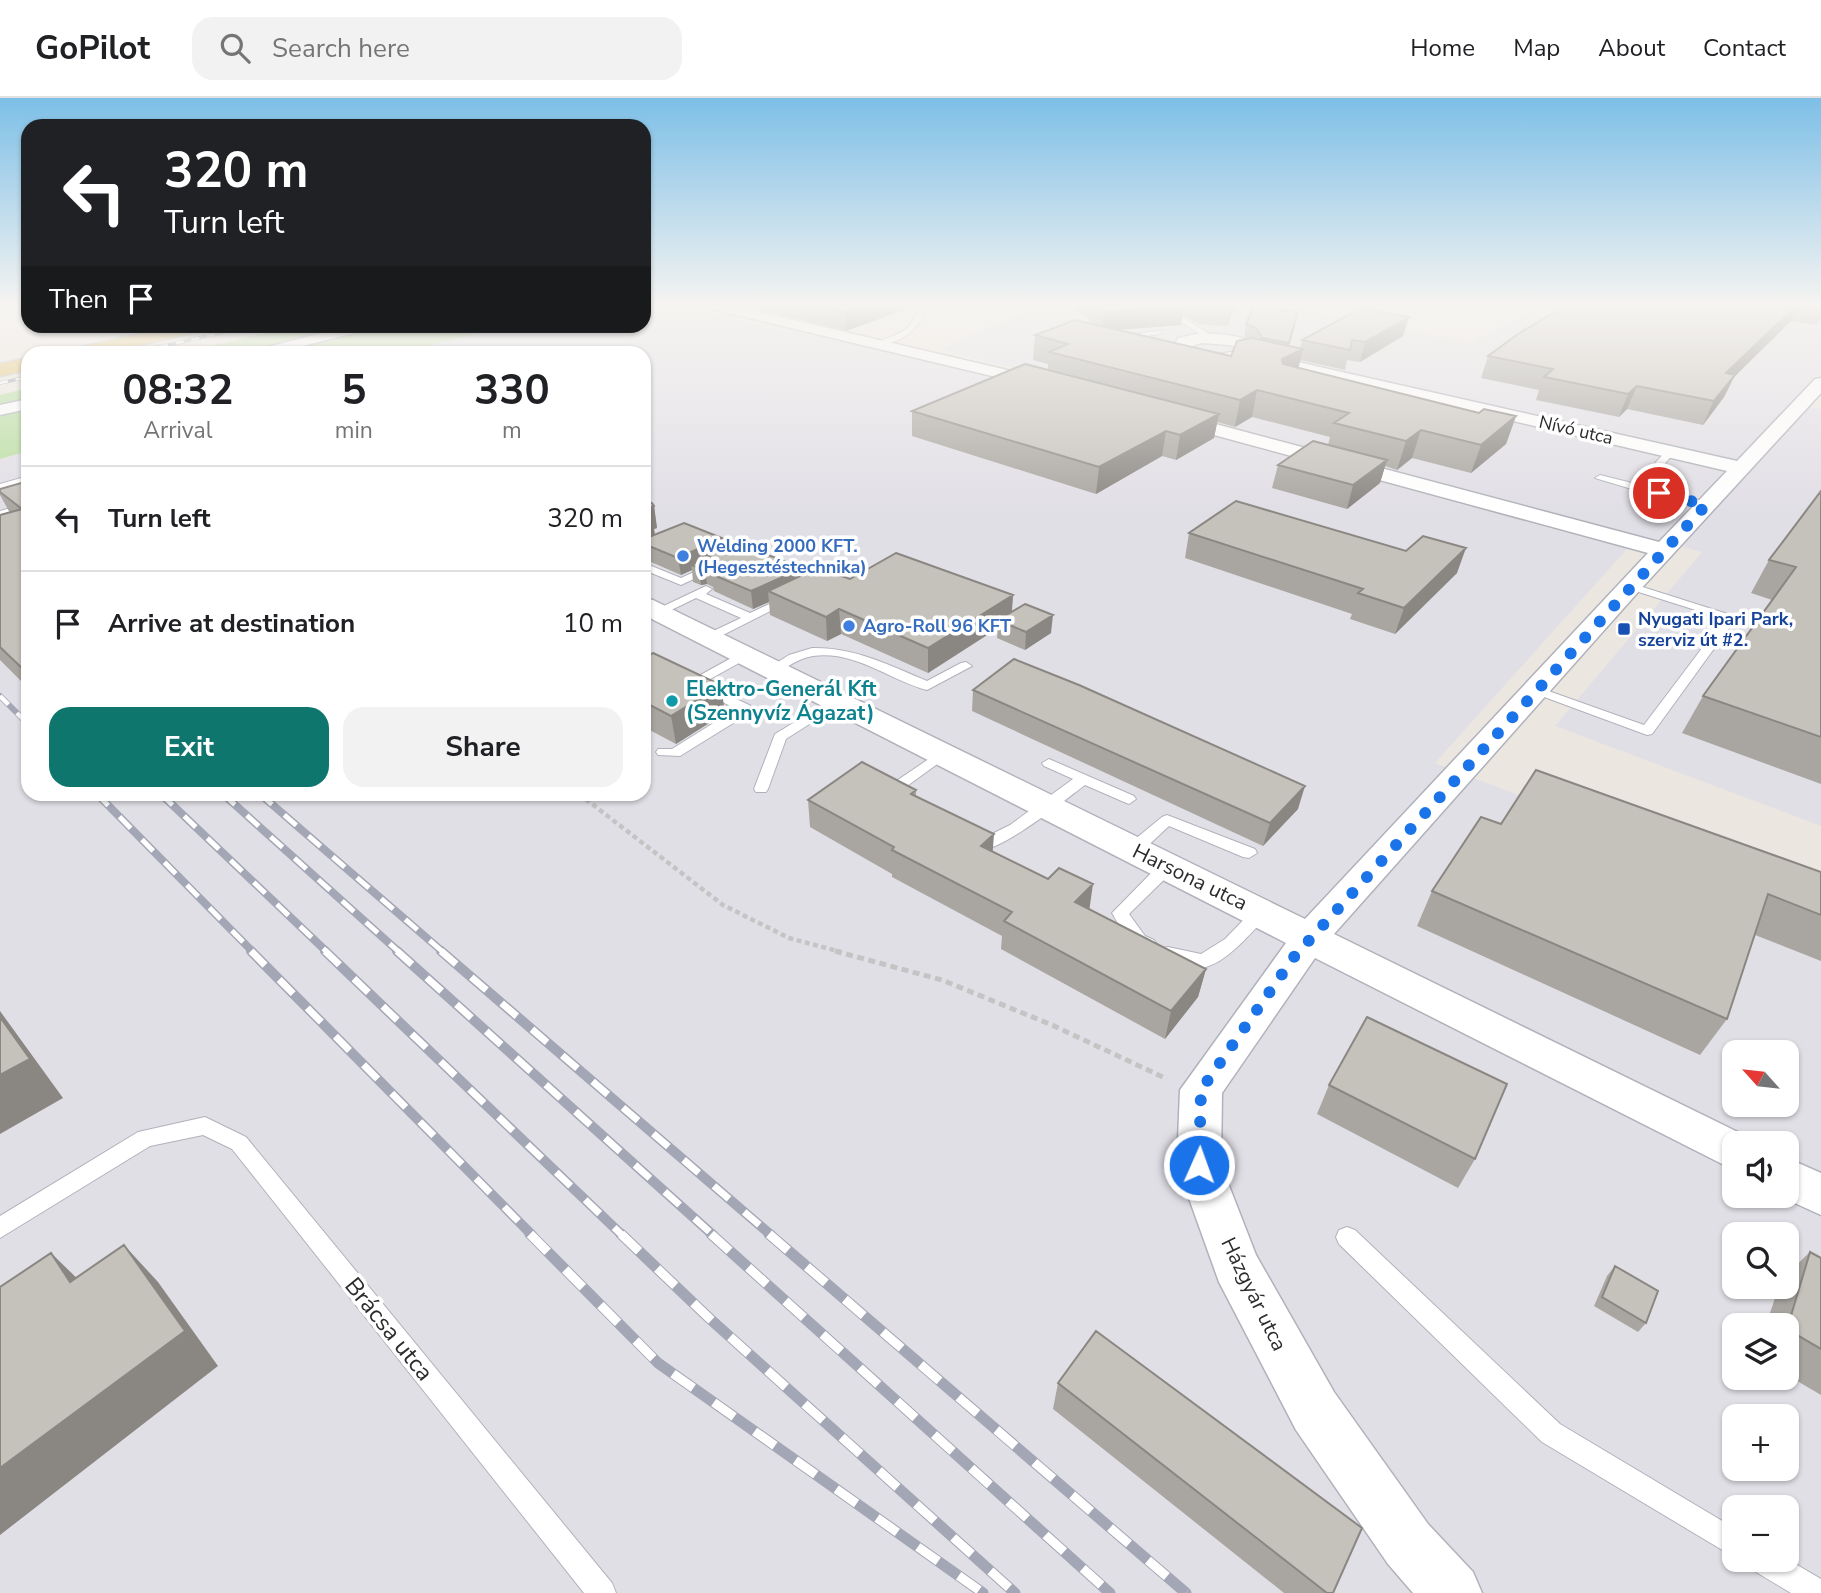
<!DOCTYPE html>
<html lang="en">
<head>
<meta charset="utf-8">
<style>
	:root { --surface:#fff; --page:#f2f2f2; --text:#202124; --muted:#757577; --line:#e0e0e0; --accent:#0f766e }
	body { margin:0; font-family:"Nunito Sans",sans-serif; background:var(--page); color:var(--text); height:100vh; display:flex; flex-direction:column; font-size:26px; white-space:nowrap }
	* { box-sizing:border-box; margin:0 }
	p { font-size:23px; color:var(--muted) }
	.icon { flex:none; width:38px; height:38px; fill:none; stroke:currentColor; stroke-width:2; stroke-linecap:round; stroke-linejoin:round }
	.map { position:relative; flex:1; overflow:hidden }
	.sheet { position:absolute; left:21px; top:248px; width:630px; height:455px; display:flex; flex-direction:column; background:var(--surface); border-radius:21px; box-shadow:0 2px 5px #0004 }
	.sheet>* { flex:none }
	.hud { position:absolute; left:21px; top:21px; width:630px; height:214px; border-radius:21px; box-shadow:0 2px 5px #0004; background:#202124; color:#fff; overflow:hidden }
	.needle { width:46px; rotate:297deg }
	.tools { position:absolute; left:1722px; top:942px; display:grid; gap:14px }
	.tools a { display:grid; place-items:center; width:77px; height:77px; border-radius:14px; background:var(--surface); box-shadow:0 2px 5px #0004; font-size:35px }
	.pin { position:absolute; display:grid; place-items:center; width:60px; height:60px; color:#fff; margin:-30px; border:4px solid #fff; border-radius:50%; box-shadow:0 2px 7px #0007 }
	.me { position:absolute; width:77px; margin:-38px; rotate:2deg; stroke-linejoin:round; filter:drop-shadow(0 0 5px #0008) }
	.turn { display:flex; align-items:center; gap:24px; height:147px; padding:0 28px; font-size:32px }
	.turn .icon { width:91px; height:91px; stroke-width:2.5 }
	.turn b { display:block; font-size:49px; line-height:60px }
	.then { display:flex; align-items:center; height:66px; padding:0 28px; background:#0003; gap:14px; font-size:26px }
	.eta { display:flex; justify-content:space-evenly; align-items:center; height:119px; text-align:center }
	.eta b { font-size:42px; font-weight:700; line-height:49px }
	.action { display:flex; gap:14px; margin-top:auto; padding:14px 28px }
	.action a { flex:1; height:80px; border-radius:21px; background:var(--accent); color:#fff; font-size:28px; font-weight:700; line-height:80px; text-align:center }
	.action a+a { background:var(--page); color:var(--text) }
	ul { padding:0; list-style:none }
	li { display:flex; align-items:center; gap:21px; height:105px; padding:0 28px; border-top:2px solid var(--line) }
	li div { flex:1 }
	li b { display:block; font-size:26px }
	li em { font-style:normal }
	header { display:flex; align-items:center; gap:42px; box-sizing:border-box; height:98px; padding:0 35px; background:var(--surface); border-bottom:2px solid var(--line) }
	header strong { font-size:33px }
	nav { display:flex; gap:38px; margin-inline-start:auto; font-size:24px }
	.search { width:490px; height:63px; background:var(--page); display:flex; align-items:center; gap:18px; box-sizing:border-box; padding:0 24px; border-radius:21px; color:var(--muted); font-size:26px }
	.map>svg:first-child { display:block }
</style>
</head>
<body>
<header>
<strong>GoPilot</strong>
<div class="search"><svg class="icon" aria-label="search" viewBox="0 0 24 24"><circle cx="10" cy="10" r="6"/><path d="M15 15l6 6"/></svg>Search here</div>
<nav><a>Home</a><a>Map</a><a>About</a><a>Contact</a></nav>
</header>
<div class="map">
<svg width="1821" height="1495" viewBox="0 0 1821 1495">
	<rect width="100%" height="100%" fill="#ece6e0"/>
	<path fill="#e1dfe6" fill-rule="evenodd" d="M644 205H662L954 268 1627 451 1435 665 1821 814V1495H0V361L28 353V696H644V256L400 255 506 228H644ZM1734 954H1787V1006H1734ZM1734 1045H1787V1097H1734ZM1734 1136H1787V1188H1734ZM1734 1227H1787V1279H1734ZM1734 1318H1787V1370H1734ZM1734 1409H1787V1461H1734Z
		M1045 205H1265L1472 245 1546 205H1821V277L1816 276 1790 306 1821 311V728L1555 628 1702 454 940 251Z"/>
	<path fill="#b9dea1" d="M297 228H506L400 255 176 256Z
		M28 290V353L0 361V297Z"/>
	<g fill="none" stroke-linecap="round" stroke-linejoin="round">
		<defs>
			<path id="lane" d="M936 205H945L924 214C915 238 899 243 876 249L872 247C896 234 905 240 919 212Z
				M1152 205H1159L1216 240 1209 242Z
				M662 208 664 211 644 217V213Z
				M571 228H603L587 233Z
				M1163 232 1160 236 1115 242 1111 240Z
				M1667 352 1675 354 1645 388 1710 405V409L1635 392 1595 380 1600 377 1636 386Z
				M28 378V384L0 392V386Z
				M28 405V411L0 419V413Z
				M644 465 681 480 707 468 717 470 681 487 644 472Z
				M1630 485 1737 519 1652 636 1647 637 1528 593 1535 589 1540 590 1644 627 1724 521 1626 490 1624 488Z
				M706 488 712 491 706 496 750 515 782 500H790L792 502 709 544 705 543V537L741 520 696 500 661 517H653L651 514Z
				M812 550C854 549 889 567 927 583L961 565 966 564 972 568 927 592C889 582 855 552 813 558 797 560 787 571 773 575L767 571 789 557Z
				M744 553 748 554V560L703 585 751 608 753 611 751 614 680 658 658 657 656 654 658 651H672L736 611 686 585Z
				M836 599 841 600V606L786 641 768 691 766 694H756L754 691 775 636Z
				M942 652 949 656 947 659 896 696H886L884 693 886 690Z
				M1049 661 1134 698 1136 701 1129 706 1124 704 1085 687C1066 701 998 757 976 752L974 748 976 744 1010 727 1073 681 1044 668 1042 665Z
				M1167 717 1255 751 1257 755 1249 760 1243 759 1169 728 1140 755H1128L1126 751 1128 747 1162 719Z
				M1168 763 1174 764 1176 768 1174 772 1129 816 1145 838 1154 842 1157 846 1154 850C1133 857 1121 830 1112 815L1162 764Z
				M1261 808 1267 810 1269 814 1267 818C1252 834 1228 863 1206 869 1194 871 1173 863 1162 860L1159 855 1162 850 1168 849 1201 856 1225 841 1255 810Z
				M205 1019 246 1039 612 1485 616 1495H584L232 1051 203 1037 150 1048 0 1140V1118L138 1034Z
				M1347 1129 1355 1132 1560 1326 1734 1430V1459L1542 1344 1339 1146 1336 1139 1339 1132Z
				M1747 1461H1787L1821 1481V1495H1791L1751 1471Z"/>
			<path id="street" d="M696 205H721L1046 281 1055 286 1046 291 703 209Z
				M349 228H374L371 231 270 256H240Z
				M1201 235C1220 237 1249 234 1258 255L1737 363 1815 281 1821 280V295L1639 493 1334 836 1750 1040 1752 1045H1734V1072L1315 860 1222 995 1221 1067 1256 1157 1334 1294 1428 1426 1473 1474 1482 1495H1413L1388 1466 1296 1332 1219 1184 1177 1067 1180 992 1286 845 644 517V500L653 502 1305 821 1648 455 1166 324 1163 320 1166 316H1178L1659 444 1727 373 1249 261C1226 270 1191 271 1173 250L1178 240ZM1201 245 1230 247 1241 252 1215 257 1190 249Z
				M28 301V311L0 317V307Z
				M1787 1060 1821 1075V1117L1777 1097H1787Z"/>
			<path id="primary" d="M177 228H208L205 232 101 256H65L67 252Z
				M28 260V272L0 278V266Z"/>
		</defs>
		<use href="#lane" stroke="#b0b2bb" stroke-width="2"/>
		<use href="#street" stroke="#b0b2bb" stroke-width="3"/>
		<use href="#primary" stroke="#c4c4c4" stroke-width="3"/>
		<path stroke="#c4c4c4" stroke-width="4.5" stroke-dasharray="5 3.5" stroke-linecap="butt" d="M579 696 723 807 789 840 841 854"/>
		<path stroke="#c4c4c4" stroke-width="5" stroke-dasharray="7 4.5" stroke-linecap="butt" d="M835 853 942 882 1052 927 1167 981"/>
		<use href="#lane" fill="#fff" fill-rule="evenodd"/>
		<use href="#street" fill="#fff" fill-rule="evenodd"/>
		<use href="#primary" fill="#e5c26c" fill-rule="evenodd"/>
		<defs>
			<path id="rail-far4" d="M129 256 251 228
				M0 285 28 279"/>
			<path id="rail-far3" d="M0 598 28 626"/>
			<path id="rail-far2" d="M97 696 253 854
				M161 696 327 854
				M223 696 399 854
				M260 696 443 854"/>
			<path id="rail-far1" d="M251 853 532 1137
				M325 853 622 1137
				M397 853 713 1137
				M441 853 771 1137"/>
			<path id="rail" d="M530 1136 658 1265 983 1495
				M621 1136 709 1220 1015 1495
				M711 1136 1110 1495
				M769 1136 1186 1495"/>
		</defs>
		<use href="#rail-far4" stroke="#a3a6b4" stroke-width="3.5"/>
		<use href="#rail-far3" stroke="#a3a6b4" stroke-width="6"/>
		<use href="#rail-far2" stroke="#a3a6b4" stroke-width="8"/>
		<use href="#rail-far1" stroke="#a3a6b4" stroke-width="10"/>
		<use href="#rail" stroke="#a3a6b4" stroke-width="11"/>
		<use href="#rail-far4" stroke="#fff" stroke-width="2.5" stroke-dasharray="8" stroke-linecap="butt"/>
		<use href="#rail-far3" stroke="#fff" stroke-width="4.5" stroke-dasharray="12" stroke-linecap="butt"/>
		<use href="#rail-far2" stroke="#fff" stroke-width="5" stroke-dasharray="16" stroke-linecap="butt"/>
		<use href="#rail-far1" stroke="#fff" stroke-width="7" stroke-dasharray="20" stroke-linecap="butt"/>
		<use href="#rail" stroke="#fff" stroke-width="9" stroke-dasharray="25" stroke-linecap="butt"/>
	</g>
	<path fill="#a9a6a1" d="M740 205H923L846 233 741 207Z
		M1069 205H1236L1227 228 1198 226 1183 217 1181 227 1117 232 1231 258 1249 241 1244 239 1246 226 1255 205H1281L1279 212 1298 214 1289 248 1300 251 1302 242 1403 238 1360 264 1347 262 1345 272 1300 262 1298 270 1479 315 1516 318 1506 346 1471 375 1412 360 1397 372 1385 368 1380 385 1347 411 1272 390 1278 367 1328 347 1330 339 1252 319 1235 329 1217 324 1214 340 1176 362 1162 358 1096 396 912 338V313L1048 271V266L1033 262 1035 237 1094 226Z
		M1570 205H1821V221L1816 227 1791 223 1734 279 1724 299 1703 327 1627 311 1619 319 1536 302 1539 292 1481 280 1488 258Z
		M28 383V590L0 562V417L10 415 0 397V391Z
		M1821 393V686L1682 635 1703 598 1772 502 1751 495 1769 462Z
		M644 402 654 408 657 430 654 431 655 437 722 440 723 451 803 470 804 476 1013 497 1012 514 1051 535 1025 552 997 540 998 530 928 575 841 536 827 543 770 517 769 504 753 511 714 493 713 489 707 486 701 487 693 484 692 472 681 477 644 461Z
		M1189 435 1457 475 1395 536 1350 521 1352 516 1185 460Z
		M644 560 725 615 676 646 644 629Z
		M973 592 1298 711 1263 748 972 613Z
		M916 692V698L993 754 1089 811 1206 871 1198 899 1165 941 1001 851 1002 838 892 779V776L810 729 808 702Z
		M1501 726 1821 774V863L1755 837 1727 921 1700 957 1417 828 1432 793Z
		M1329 987 1475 1061 1458 1090 1317 1016Z
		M1810 1154 1821 1160V1297L1787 1277V1227H1766L1779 1188H1787V1176Z
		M1615 1168 1646 1225 1638 1234 1594 1208 1607 1178Z
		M1058 1285 1333 1495H1284L1053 1311Z"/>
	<path fill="#8a8783" d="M872 205H923L846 233 845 214Z
		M1232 205H1236L1227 228 1231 209Z
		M1799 205H1800L1791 223 1734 279 1724 299 1703 327 1726 275Z
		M1184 209 1181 227 1102 233 1104 214Z
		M1409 219 1403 238 1360 264 1365 244Z
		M1303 251 1297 276 1277 287 1282 261Z
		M1637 288 1627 311 1619 319 1628 296Z
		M1257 292 1252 319 1235 329 1240 302Z
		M1219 316 1214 340 1176 362 1180 337Z
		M1516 318 1506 346 1471 375 1481 347Z
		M1421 332 1412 360 1397 372 1406 343Z
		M1166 333 1162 358 1096 396 1099 369Z
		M1387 362 1380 385 1347 411 1353 387Z
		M654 408 657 430 654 431 656 443 644 446V412Z
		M722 440 724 457 691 467 692 472 681 477 678 460Z
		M1466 450 1457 475 1395 536 1404 510Z
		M705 468 707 486 701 487 699 470Z
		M803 470 804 487 768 493 769 504 753 511 751 493Z
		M1013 497 1011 521 998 522V530L928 575V550Z
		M839 511 841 536 827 543 826 519Z
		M1053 517 1051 535 1025 552 1026 534Z
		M721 587 725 615 676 646 671 618Z
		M1305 688 1298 711 1263 748 1270 725Z
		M994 736 992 763 981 748Z
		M1093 786 1089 814 1075 804Z
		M1206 871 1198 899 1165 941 1171 913Z
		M0 913 63 1000 0 1036Z
		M124 1147 158 1184 218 1268 0 1437V1370Z
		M51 1155 89 1192 70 1184Z"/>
	<path fill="#c5c1bb" stroke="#8a8783" stroke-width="2" d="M805 205H872L845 214Z
		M1092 205H1178L1184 209 1104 214Z
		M1197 205H1232L1231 209 1201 207Z
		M1255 205H1280L1278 212 1298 214 1289 245 1262 240 1256 230 1246 226Z
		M1570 205H1799L1726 275 1735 277 1714 303 1637 288 1628 296 1544 279 1553 271 1488 258 1518 236Z
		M1361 210 1409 219 1365 244 1352 242 1350 252 1302 242Z
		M1075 222 1231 258 1237 243 1252 240 1303 251 1282 261 1283 266 1479 315 1484 311 1516 318 1481 347 1421 332 1406 343 1334 325 1349 315 1257 292 1240 302 1049 254 1068 246 1035 237Z
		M1025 266 1219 316 1180 337 1166 333 1099 369 912 313Z
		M1313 343 1387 362 1353 387 1278 367Z
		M28 383V576L0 549V417L22 411 0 394V391Z
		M1821 393V639L1703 598 1796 469 1769 462Z
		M644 402 652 405 654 408 644 412Z
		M1236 403 1406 453 1423 438 1466 450 1404 510 1358 495 1363 491 1189 435Z
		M684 425 722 440 678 460 644 446V441Z
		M736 445 803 470 751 493 711 476 712 473 705 468 699 470 691 467Z
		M896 455 1013 497 928 550 839 511 826 519 768 493 817 470 850 481Z
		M1025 506 1053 517 1026 534 998 522Z
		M653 555 721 587 671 618 644 604V560Z
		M1014 561 1079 587 1305 688 1270 725 973 592Z
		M862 664 916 692 911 696 994 736 981 748 1048 781 1059 770 1093 786 1075 804 1206 871 1171 913 1004 823 1012 814 892 752 894 749 808 702Z
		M1536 672 1821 774V817L1768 796 1727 921 1432 793 1481 719 1501 726Z
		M0 919 30 961 0 977Z
		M1367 919 1507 986 1475 1061 1329 987Z
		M124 1147 185 1233 0 1370V1189L51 1155 70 1184Z
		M1810 1154 1821 1160V1251L1787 1231Z
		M1615 1168 1658 1193 1646 1225 1602 1199Z
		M1096 1233 1362 1430 1333 1495H1327L1058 1285Z"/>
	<linearGradient id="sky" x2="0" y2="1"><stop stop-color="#7dbfe7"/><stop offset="0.5" stop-color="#f6f4f1"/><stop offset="1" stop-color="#f6f4f1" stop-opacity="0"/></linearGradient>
	<rect width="1821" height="414" fill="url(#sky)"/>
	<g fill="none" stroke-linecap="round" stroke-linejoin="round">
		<path stroke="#1a73e8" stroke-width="12" stroke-dasharray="0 21.6" d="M1199 1067 1201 992 1294 859 1706 407 1659 395"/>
	</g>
	<g fill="#3f7fe0" stroke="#fff" stroke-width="2.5">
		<circle cx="683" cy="458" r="7"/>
		<circle cx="849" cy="528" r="7"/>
	</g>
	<rect fill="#1a4fb4" stroke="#fff" stroke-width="2.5" x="1617" y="524" width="14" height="14" rx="3.5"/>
	<circle fill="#0f9aa8" stroke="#fff" stroke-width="2.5" cx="672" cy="603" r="7"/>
	<g text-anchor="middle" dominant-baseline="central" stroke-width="7" stroke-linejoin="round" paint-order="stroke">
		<g font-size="18" fill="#2c2c2c" stroke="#fff">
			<text transform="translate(1576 332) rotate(13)">Nívó utca</text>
		</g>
		<g font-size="18" font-weight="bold" fill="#366cbe" stroke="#fff" text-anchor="start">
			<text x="697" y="448">Welding 2000 KFT.<tspan x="697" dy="21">(Hegesztéstechnika)</tspan></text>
			<text x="863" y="528">Agro-Roll 96 KFT</text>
		</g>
		<g font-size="18" font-weight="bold" fill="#164399" stroke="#fff" text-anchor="start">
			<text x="1638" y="521">Nyugati Ipari Park,<tspan x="1638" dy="21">szerviz út #2.</tspan></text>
		</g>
		<g font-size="21" font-weight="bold" fill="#0d838f" stroke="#fff" text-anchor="start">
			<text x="686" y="591">Elektro-Generál Kft<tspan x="686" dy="24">(Szennyvíz Ágazat)</tspan></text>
		</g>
		<g font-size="21" fill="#2c2c2c" stroke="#fff">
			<text transform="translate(1190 779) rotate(26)">Harsona utca</text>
			<text transform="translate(1254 1196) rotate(64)">Házgyár utca</text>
		</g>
		<g font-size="24" fill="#2c2c2c" stroke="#fff">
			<text transform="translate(389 1231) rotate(51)">Brácsa utca</text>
		</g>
	</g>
</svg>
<div class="tools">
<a><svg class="needle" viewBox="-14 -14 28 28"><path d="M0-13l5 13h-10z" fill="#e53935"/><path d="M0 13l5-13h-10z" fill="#757577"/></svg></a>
<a><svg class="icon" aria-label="sound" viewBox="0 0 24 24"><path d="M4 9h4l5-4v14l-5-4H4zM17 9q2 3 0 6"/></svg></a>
<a><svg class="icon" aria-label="search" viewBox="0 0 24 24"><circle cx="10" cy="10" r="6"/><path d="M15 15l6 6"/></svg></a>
<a><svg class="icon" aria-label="layers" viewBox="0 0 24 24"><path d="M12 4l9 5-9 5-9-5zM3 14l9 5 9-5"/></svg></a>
<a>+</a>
<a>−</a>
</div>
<div class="pin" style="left:1659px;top:395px;background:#d93025"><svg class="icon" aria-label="arrive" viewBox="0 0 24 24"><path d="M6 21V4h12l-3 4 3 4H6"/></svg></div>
<svg class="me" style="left:1199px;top:1067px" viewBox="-20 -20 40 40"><circle r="17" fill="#1a73e8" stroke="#fff" stroke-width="3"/><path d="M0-11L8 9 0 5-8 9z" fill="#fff"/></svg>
<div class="hud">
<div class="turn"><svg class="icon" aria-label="left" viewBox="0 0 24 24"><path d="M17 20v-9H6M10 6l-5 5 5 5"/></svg><div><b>320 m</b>Turn left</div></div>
<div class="then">Then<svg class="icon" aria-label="arrive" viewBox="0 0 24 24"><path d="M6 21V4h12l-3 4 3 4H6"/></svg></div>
</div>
<section class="sheet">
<div class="eta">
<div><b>08:32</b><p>Arrival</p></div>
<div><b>5</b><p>min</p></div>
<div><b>330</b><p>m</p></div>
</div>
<ul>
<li><svg class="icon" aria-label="left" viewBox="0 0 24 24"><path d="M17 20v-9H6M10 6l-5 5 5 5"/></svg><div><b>Turn left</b></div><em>320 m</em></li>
<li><svg class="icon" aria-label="arrive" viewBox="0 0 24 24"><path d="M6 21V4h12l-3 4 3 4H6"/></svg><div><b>Arrive at destination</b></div><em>10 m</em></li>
</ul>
<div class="action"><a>Exit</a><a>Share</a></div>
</section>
</div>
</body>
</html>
